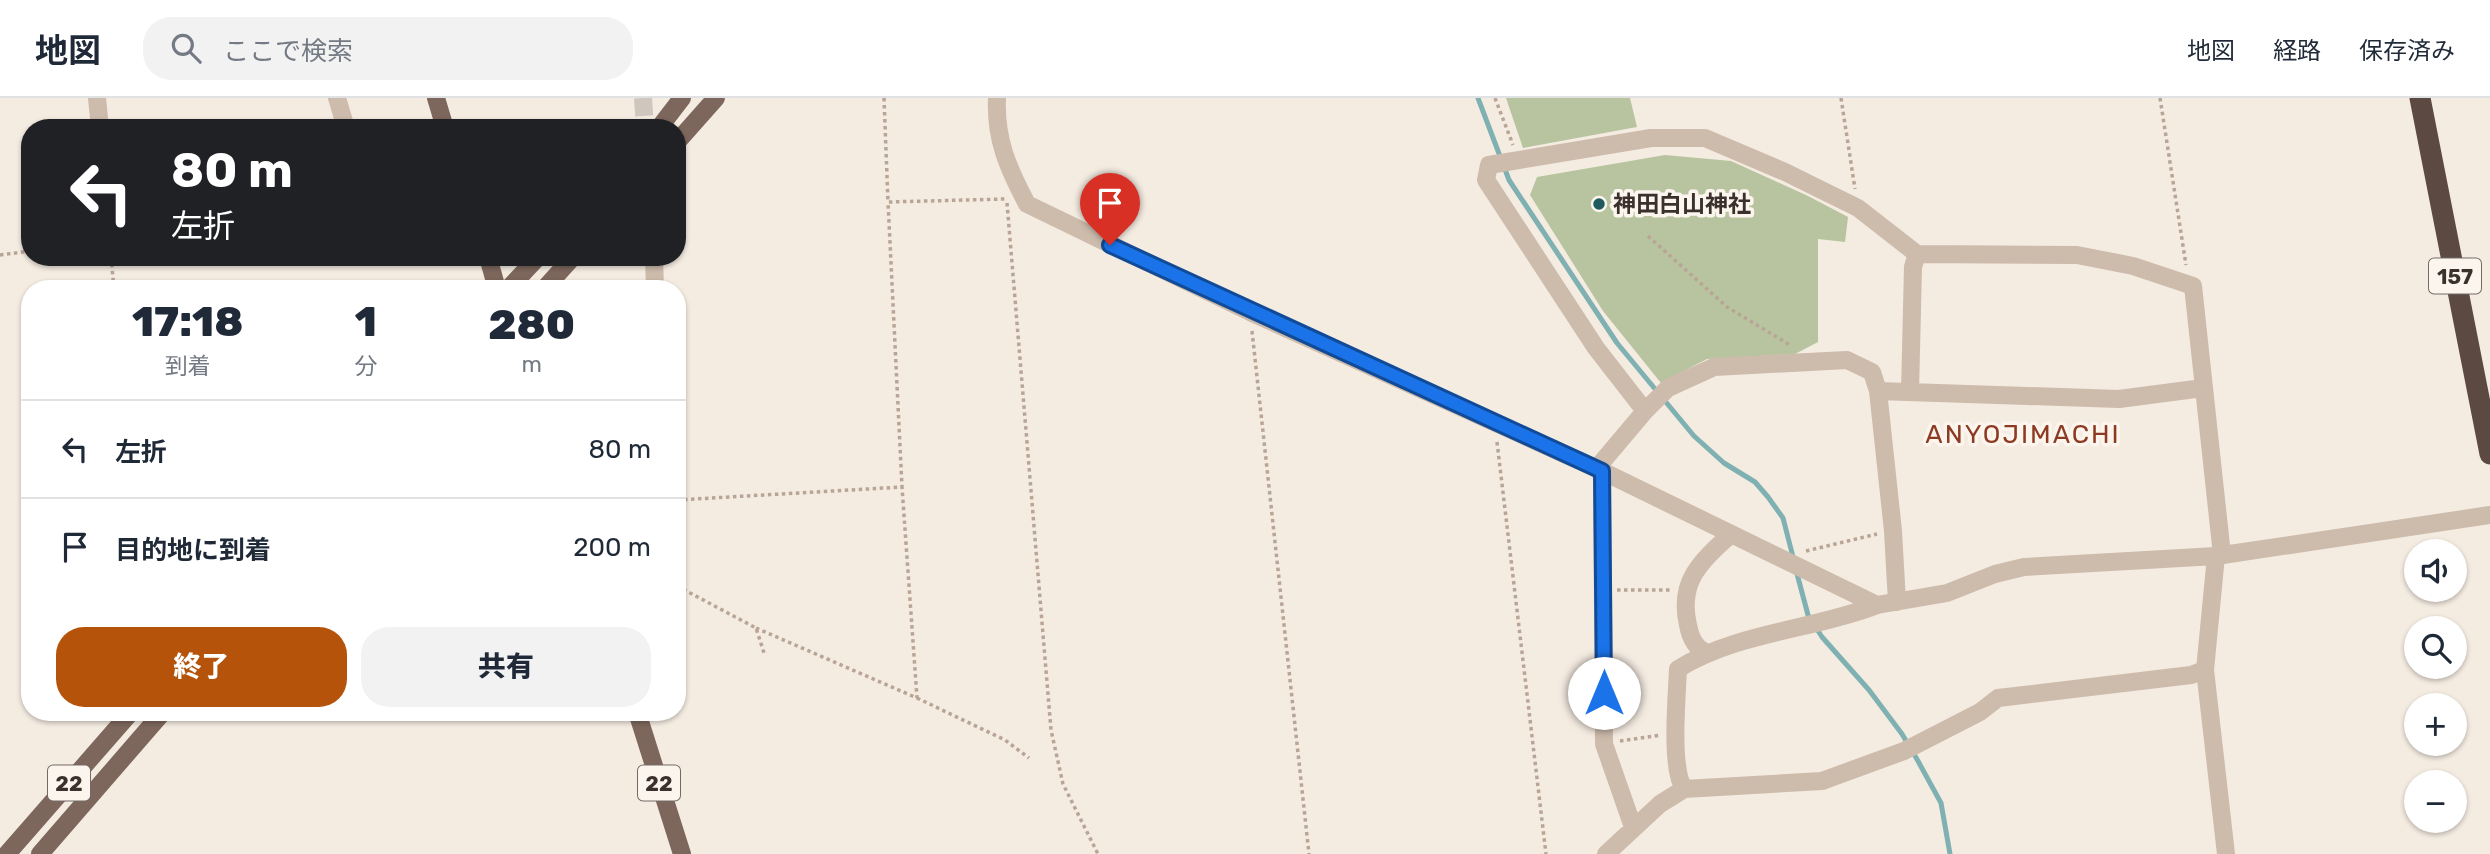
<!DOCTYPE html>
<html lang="ja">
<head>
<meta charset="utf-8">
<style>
	:root { --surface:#fff; --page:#f2f2f3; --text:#1f2937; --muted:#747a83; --line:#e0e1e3; --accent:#b45309 }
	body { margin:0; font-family:Rubik,"Noto Sans JP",sans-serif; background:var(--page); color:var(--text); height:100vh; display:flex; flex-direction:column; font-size:26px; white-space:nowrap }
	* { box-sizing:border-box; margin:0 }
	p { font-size:23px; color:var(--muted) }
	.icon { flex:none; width:38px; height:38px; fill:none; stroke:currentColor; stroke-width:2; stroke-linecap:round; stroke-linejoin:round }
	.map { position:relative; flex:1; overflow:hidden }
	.drawer { position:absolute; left:21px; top:182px; width:665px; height:441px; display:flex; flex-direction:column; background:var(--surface); border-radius:28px; box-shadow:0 2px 5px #0004 }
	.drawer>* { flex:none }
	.hud { position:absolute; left:21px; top:21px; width:665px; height:147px; border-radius:28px; box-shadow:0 2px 5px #0004; background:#202124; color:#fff; overflow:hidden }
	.buttons { position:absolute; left:2404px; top:441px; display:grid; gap:14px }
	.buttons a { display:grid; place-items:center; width:63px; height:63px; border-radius:50%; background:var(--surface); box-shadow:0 2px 5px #0004; font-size:35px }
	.pin { position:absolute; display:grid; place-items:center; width:60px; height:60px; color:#fff; margin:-72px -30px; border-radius:50% 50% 50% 0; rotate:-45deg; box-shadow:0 0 7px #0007 }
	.pin .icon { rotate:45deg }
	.me { position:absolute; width:77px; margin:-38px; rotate:0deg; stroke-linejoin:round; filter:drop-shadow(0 0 5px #0008) }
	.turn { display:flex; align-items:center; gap:24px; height:147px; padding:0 35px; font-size:32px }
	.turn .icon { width:91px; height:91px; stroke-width:2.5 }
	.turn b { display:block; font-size:49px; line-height:60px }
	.eta { display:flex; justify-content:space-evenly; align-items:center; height:119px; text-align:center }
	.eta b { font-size:42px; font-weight:800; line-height:49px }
	.primary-button { display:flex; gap:14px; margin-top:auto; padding:14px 35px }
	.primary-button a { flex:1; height:80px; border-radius:28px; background:var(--accent); color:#fff; font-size:28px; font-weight:800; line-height:80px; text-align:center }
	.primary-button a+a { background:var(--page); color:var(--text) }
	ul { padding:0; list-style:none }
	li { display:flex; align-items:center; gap:21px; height:98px; padding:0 35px; border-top:2px solid var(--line) }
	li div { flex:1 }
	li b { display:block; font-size:26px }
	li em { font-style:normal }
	header { display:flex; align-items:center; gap:42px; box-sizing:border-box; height:98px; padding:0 35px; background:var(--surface); border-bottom:2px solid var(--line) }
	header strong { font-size:33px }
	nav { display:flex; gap:38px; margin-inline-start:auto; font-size:24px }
	.search { width:490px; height:63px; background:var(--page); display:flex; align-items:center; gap:18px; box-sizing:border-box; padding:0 24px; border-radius:28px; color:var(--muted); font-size:26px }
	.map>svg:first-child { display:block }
</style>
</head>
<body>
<header>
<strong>地図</strong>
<div class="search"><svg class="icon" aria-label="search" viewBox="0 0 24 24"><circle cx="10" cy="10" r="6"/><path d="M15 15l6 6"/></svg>ここで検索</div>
<nav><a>地図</a><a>経路</a><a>保存済み</a></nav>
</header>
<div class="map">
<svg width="2490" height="756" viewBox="0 0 2490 756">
	<rect width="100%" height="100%" fill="#f4ebe1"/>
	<path fill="#b8c4a0" d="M1506 0H1630L1637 29 1523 50Z
		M1665 57 1731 63 1808 98 1848 119 1845 144 1818 141V244L1795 256 1707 261 1661 285 1603 213 1530 97 1537 79Z"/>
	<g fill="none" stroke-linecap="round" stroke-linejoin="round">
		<path stroke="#7fb0b2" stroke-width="5" d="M1478 0 1509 82 1617 245 1694 338 1724 365 1755 384 1768 399 1783 420 1793 459
			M1796 472 1808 517 1822 539 1869 592 1902 636 1918 663 1941 705 1950 756"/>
		<path stroke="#cfc6bd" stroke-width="18" stroke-dasharray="18 9" stroke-linecap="butt" d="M643 0 645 30"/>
		<path stroke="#b9a596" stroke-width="3.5" stroke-dasharray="3.5 3.5" stroke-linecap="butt" d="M884 0 888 104 1005 101
			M1495 0 1513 47
			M1841 0 1855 91
			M2160 0 2186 167
			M1007 105 1051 632 1063 686 1098 756
			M1648 138 1727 209 1790 247
			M0 157 30 153
			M111 159 114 191
			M1252 233 1309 756
			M1497 344 1546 756
			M677 402 902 389 888 104
			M1806 453 1877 436
			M677 488 756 530 764 555
			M1617 492H1673
			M756 530 917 600 902 389
			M917 600 1005 642 1029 660
			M1620 643 1661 637"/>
		<path stroke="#cdbbac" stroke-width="18" d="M97 0 100 30
			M337 0 346 30
			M997 0C995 41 1008 70 1027 106L1250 214 1602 373 1877 507 1947 495 1995 476 2024 469 2216 458 2490 417
			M654 159 655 191
			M1878 293 2119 301 2203 290
			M1910 294 1913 169 1917 156
			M1645 313 1596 250 1486 82 1489 67 1651 40H1705L1785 74 1858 110 1917 156 2077 157 2133 168 2193 188 2222 457
			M1596 371 1645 313 1668 290 1714 269 1847 262 1872 274 1878 293 1893 433 1897 504
			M1602 373 1604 646 1633 729
			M1705 554C1694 549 1690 538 1688 527 1678 484 1700 464 1730 437
			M2205 572 2226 756
			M1684 691C1670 670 1677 598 1678 571 1737 534 1813 532 1877 507
			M1606 756 1660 706 1684 691 1822 683 1904 653 1980 614 1998 600 2191 577 2205 572 2216 458"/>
		<path stroke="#7d675c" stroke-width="18" d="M436 0 445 30
			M659 30 682 0
			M677 44 716 0
			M488 159 497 191
			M508 191 538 159
			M544 191 573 159
			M637 614 682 756
			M7 756 131 614
			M40 756 163 614"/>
		<path stroke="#5c4a42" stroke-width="21" d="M2420 0 2490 356"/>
	</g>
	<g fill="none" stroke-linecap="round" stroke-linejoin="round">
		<defs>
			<path id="route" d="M1110 147 1602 373 1604 595"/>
		</defs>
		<use href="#route" stroke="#114b97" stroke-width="18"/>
		<use href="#route" stroke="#1a73e8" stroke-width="12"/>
	</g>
	<circle fill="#1f5a5e" stroke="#fbf5ee" stroke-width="2.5" cx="1599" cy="106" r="7"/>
	<g text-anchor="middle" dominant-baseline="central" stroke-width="7" stroke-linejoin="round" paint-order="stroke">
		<g fill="#fbf5ee" stroke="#756b66" stroke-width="2">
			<rect x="2429" y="160.5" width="52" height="35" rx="5"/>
			<rect x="48" y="667.5" width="42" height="35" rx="5"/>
			<rect x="638" y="667.5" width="42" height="35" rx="5"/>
		</g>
		<g font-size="21" font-weight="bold" fill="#3b302b">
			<text x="2455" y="178">157</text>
			<text x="69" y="685">22</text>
			<text x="659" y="685">22</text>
		</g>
		<g font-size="23" font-weight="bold" fill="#3b302b" stroke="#fbf5ee" text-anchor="start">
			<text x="1613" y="106">神田白山神社</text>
		</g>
		<g font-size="26" letter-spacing="2" fill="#8c3b22" stroke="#fbf5ee">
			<text x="2023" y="336">ANYOJIMACHI</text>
		</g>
	</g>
</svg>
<div class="buttons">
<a><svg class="icon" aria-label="sound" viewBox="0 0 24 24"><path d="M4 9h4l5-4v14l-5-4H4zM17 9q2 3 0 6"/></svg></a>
<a><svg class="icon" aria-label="search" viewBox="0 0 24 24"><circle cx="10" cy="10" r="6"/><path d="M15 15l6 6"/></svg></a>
<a>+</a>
<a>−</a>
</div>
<div class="pin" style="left:1110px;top:147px;background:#d93025"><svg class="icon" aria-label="arrive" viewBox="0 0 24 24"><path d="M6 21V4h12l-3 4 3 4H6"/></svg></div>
<svg class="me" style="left:1604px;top:595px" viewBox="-20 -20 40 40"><circle r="19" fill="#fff"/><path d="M0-13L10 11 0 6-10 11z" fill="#1a73e8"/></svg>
<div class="hud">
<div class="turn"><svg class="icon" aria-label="left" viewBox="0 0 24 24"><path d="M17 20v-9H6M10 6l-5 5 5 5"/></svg><div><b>80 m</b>左折</div></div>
</div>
<section class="drawer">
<div class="eta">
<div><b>17:18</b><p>到着</p></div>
<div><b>1</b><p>分</p></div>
<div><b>280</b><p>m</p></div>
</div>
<ul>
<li><svg class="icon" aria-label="left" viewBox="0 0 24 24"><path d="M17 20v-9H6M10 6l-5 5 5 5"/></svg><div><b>左折</b></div><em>80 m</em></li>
<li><svg class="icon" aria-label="arrive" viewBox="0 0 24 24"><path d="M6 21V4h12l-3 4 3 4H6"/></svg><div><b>目的地に到着</b></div><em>200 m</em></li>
</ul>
<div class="primary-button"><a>終了</a><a>共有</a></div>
</section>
</div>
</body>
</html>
